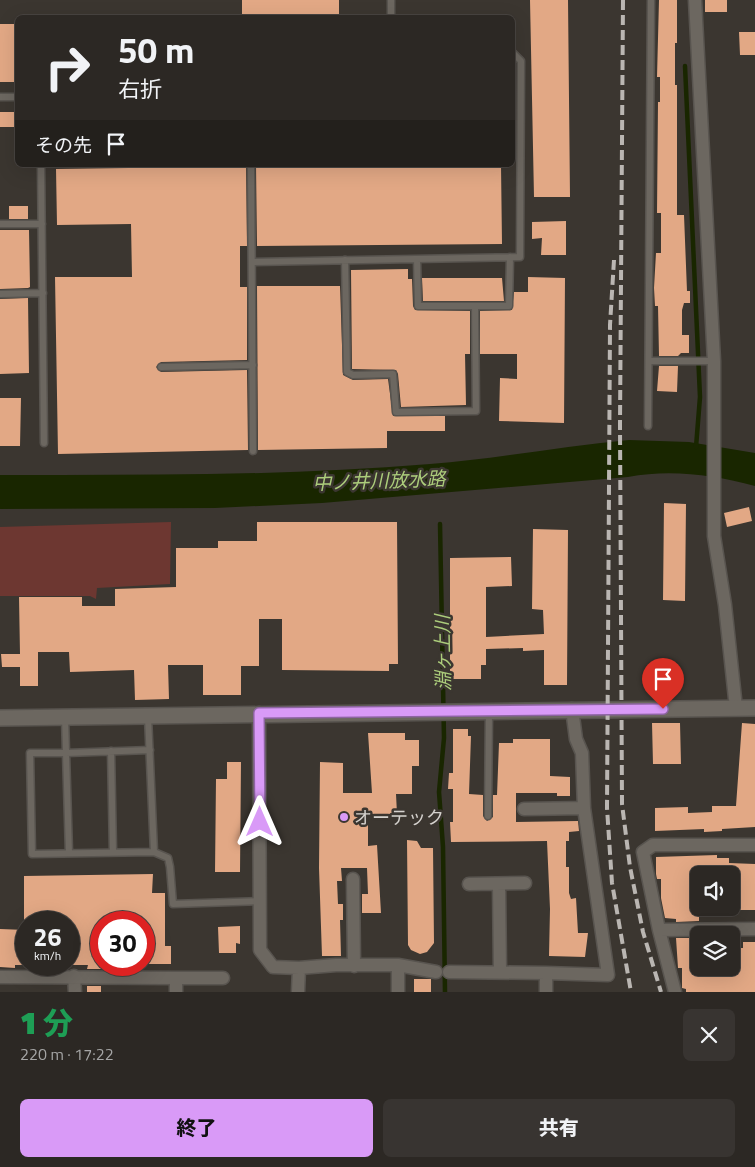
<!DOCTYPE html>
<html lang="ja">
<head>
<meta charset="utf-8">
<style>
	:root { --surface:#2c2824; --page:#383431; --text:#f1f3f6; --muted:#a6a6a6; --line:#484441; --accent:#d99af7 }
	body { margin:0; font-family:"Titillium Web","Noto Sans JP",sans-serif; background:var(--page); color:var(--text); height:100vh; display:flex; flex-direction:column; font-size:19px; white-space:nowrap }
	* { box-sizing:border-box; margin:0 }
	p { font-size:16px; color:var(--muted) }
	.icon { flex:none; width:28px; height:28px; fill:none; stroke:currentColor; stroke-width:2; stroke-linecap:round; stroke-linejoin:round }
	.map { position:relative; height:992px; overflow:hidden }
	.panel { display:flex; flex-direction:column; background:var(--surface); flex:1 }
	.panel>* { flex:none }
	.top-card { position:absolute; left:15px; top:15px; width:500px; height:152px; border-radius:8px; box-shadow:0 5px 20px #0002,0 0 0 1px var(--line); background:#2c2824; color:var(--text); overflow:hidden }
	.controls { position:absolute; left:690px; top:866px; display:grid; gap:10px }
	.controls a { display:grid; place-items:center; width:50px; height:50px; border-radius:8px; background:var(--surface); box-shadow:0 5px 20px #0002,0 0 0 1px var(--line); font-size:25px }
	.speed { position:absolute; left:15px; top:911px; display:flex; gap:10px; font-size:25px; font-weight:700; text-align:center }
	.speed>* { display:grid; place-content:center; width:65px; height:65px; border-radius:50%; background:var(--surface); box-shadow:0 5px 20px #0002,0 0 0 1px var(--line); line-height:1 }
	.speed small { font-size:12px; font-weight:400 }
	.speed .limit { border:8px solid #d22; background:#fff; color:#111 }
	.pin { position:absolute; display:grid; place-items:center; width:42px; height:42px; color:#fff; margin:-51px -21px; border-radius:50% 50% 50% 0; rotate:-45deg; box-shadow:0 0 5px #0007 }
	.pin .icon { rotate:45deg }
	.me { position:absolute; width:55px; margin:-28px; rotate:0deg; stroke-linejoin:round; filter:drop-shadow(0 0 4px #0008) }
	.turn { display:flex; align-items:center; gap:18px; height:105px; padding:0 20px; font-size:22px }
	.turn .icon { width:65px; height:65px; stroke-width:2.5 }
	.turn b { display:block; font-size:35px; line-height:42px }
	.then { display:flex; align-items:center; height:48px; padding:0 20px; background:#0003; gap:10px; font-size:19px }
	.round { display:grid; place-items:center; flex:none; width:52px; height:52px; border-radius:8px; background:var(--page) }
	.headline { display:flex; align-items:center; justify-content:space-between; height:85px; padding:0 20px }
	h1 { font-size:30px; font-weight:800; line-height:38px; color:#1e9e55 }
	.action { display:flex; gap:10px; margin-top:auto; padding:10px 20px }
	.action a { flex:1; height:58px; border-radius:8px; background:var(--accent); color:#111; font-size:20px; font-weight:800; line-height:58px; text-align:center }
	.action a+a { background:var(--page); color:var(--text) }
	.map>svg:first-child { display:block }
</style>
</head>
<body>
<div class="map">
<svg width="755" height="992" viewBox="0 0 755 992">
	<rect width="100%" height="100%" fill="#3b3630"/>
	<path fill="#6d3731" d="M171 522 170 584 97 588 96 599 90 596H0V527Z"/>
	<path fill="#192600" d="M629 440 689 442 755 453V486C713 475 671 469 628 477L322 503 215 508 0 509V475C144 475 287 476 430 464 497 459 562 446 629 440Z"/>
	<g fill="none" stroke-linecap="round" stroke-linejoin="round">
		<path stroke="#192600" stroke-width="4.5" d="M685 66 700 397 696 447
			M440 524 444 738 439 792 443 847 445 992"/>
	</g>
	<path fill="#e2a885" d="M242 0H339V18H242Z
		M530 0H568L570 197H534Z
		M659 0H677V43H675V85H677V215H684L687 291H690V303H684L682 310V335H689V353H681L678 356H659L658 306H655L654 288 656 253H661V213H657L658 102H660V77H657Z
		M705 0H727V12H705Z
		M0 24H18V82H0Z
		M739 32H755V55H740Z
		M0 112H18V127H0Z
		M128 165H246L247 246H240V287H247V360L161 362 156 367 161 372 247 370 248 450 58 454 55 277H132L131 224 57 225 56 169 128 168Z
		M256 165H501L502 244 257 246Z
		M9 206H28V219H9Z
		M566 221V255H541L542 238 532 239V222Z
		M0 230H29L30 287 28 288 0 289Z
		M408 269V279H412L413 306 415 310 470 311V354H465L466 405 401 407 398 374 396 370 352 369 351 270Z
		M528 277 565 278 564 423 499 421 500 378 517 379V354H480V311L512 310 514 292H528Z
		M422 278H502L504 301H423Z
		M257 286H340L343 375 353 380 388 379 393 416H445V431H387V448L258 450Z
		M28 298 29 373 0 374V299Z
		M659 366H678L677 392 657 391Z
		M0 398H21L20 446H0Z
		M664 503 686 504 685 601 663 600Z
		M749 507 752 521 727 527 724 513Z
		M257 522H397L398 664H389V671L282 670V619H259V666H241V695H203V665H168L169 699 135 700 134 670 70 672 69 652H38V686H20V667H2L1 654H20L19 597H82V606H115V589L176 587V548H218V541H257Z
		M533 529 568 530 567 685H544V650L523 651V648L486 649V665H481V679H450V558L511 557 512 586 486 587V637L544 634 543 610 532 609Z
		M652 723H680L681 764H653Z
		M742 723 755 724V827L722 829V831L704 832V829L655 831V808L688 807V813L712 812V806H736Z
		M453 729H468V736H471L469 794 483 795V816L487 821 493 817V795H497L499 743H513V739H550V776L570 777V796H557V793H516V822L578 821 579 831 569 832V841H566V867H569V893L571 899 576 898 578 933H588L585 957 549 956 550 909 547 841 451 842 450 822H453V789H448L449 773H453Z
		M368 733H405V740H419V766H412V794H396L397 814H368V846L377 845 381 913H362V894H368L367 868H341L342 881H337L338 904H343V920H340L341 956H322L319 868 320 762 343 763V793H372Z
		M227 762H241L240 872H215L216 779H227Z
		M407 840 417 841 421 848H433L434 943 427 952 420 954 411 950 408 945Z
		M717 855V858H729V863L755 864V910H731V875H699V921L676 922V919L665 918 661 898V879H657L656 874V857Z
		M153 874 152 893H165V946H171V964H144V922H101V969H87L88 965H69V922H24V876Z
		M240 926V944L236 943V953H219L218 927Z
		M0 929 26 930V965H15V968L0 967Z
		M676 938H699V968H731V948H743V942H755V992H686V989L682 988V968H678Z
		M414 979H431V992H414Z
		M87 986H101V992H87Z"/>
	<g fill="none" stroke-linecap="round" stroke-linejoin="round">
		<defs>
			<path id="service" d="M391 18V0
				M0 97H18
				M41 165 44 443
				M251 165 253 451
				M0 224H42
				M417 259 418 306H475
				M345 260 347 372 353 375 393 374 396 412 476 411 475 306H509L510 257
				M252 262 520 257 521 61 512 52
				M0 294 43 293
				M649 361H714
				M161 367 253 365
				M648 426 651 0
				M65 717 66 753H30L32 854 154 852 148 717
				M111 751 113 852
				M488 816 489 712
				M154 852 168 858 170 867 173 904 260 901
				M69 853 66 753 150 750"/>
			<path id="minor" d="M695 0 714 361V536L725 605 736 708
				M259 713 260 950 273 967 299 968 298 992
				M524 809 584 808
				M353 879 354 966
				M469 884 525 883
				M499 884 500 972
				M659 930 755 929
				M398 965V992
				M299 968 336 965H398L436 972
				M449 972 546 973V992
				M546 973 608 975 584 808 582 753 576 739 572 709
				M74 976 75 992
				M0 977 176 978V992
				M176 978H223
				M675 992 659 930 643 852 653 845H755"/>
			<path id="tertiary" d="M0 718 755 708"/>
		</defs>
		<use href="#service" stroke="#58544f" stroke-width="9"/>
		<use href="#minor" stroke="#58544f" stroke-width="15"/>
		<use href="#tertiary" stroke="#58544f" stroke-width="18"/>
		<use href="#service" stroke="#6c6760" stroke-width="6"/>
		<use href="#minor" stroke="#6c6760" stroke-width="12"/>
		<use href="#tertiary" stroke="#6c6760" stroke-width="15"/>
		<path stroke="#bab6b2" stroke-width="4" stroke-dasharray="10 5" stroke-linecap="butt" d="M623 0 620 425 622 804 630 867 643 932 661 992
			M614 260 610 325 607 808 612 883 631 992"/>
	</g>
	<g fill="none" stroke-linecap="round" stroke-linejoin="round">
		<defs>
			<path id="route" d="M260 822 259 713 663 709"/>
		</defs>
		<use href="#route" stroke="#8d64a1" stroke-width="12"/>
		<use href="#route" stroke="#d99af7" stroke-width="9"/>
	</g>
	<circle fill="#d99af7" stroke="#3b3630" stroke-width="2" cx="344" cy="817" r="5"/>
	<g text-anchor="middle" dominant-baseline="central" stroke-width="5" stroke-linejoin="round" paint-order="stroke">
		<g font-size="18" fill="#d5d2ce" stroke="#3b3630" text-anchor="start">
			<text x="354" y="817">オーテック</text>
		</g>
		<g font-size="19" font-style="italic" fill="#accd7b" stroke="#3b3630">
			<text transform="translate(379 480) rotate(-2)">中ノ井川放水路</text>
			<text transform="translate(442 653) rotate(-91)">淵ヶ上川</text>
		</g>
	</g>
</svg>
<div class="controls">
<a><svg class="icon" aria-label="sound" viewBox="0 0 24 24"><path d="M4 9h4l5-4v14l-5-4H4zM17 9q2 3 0 6"/></svg></a>
<a><svg class="icon" aria-label="layers" viewBox="0 0 24 24"><path d="M12 4l9 5-9 5-9-5zM3 14l9 5 9-5"/></svg></a>
</div>
<div class="speed"><div>26<small>km/h</small></div><div class="limit">30</div></div>
<div class="pin" style="left:663px;top:709px;background:#d93025"><svg class="icon" aria-label="arrive" viewBox="0 0 24 24"><path d="M6 21V4h12l-3 4 3 4H6"/></svg></div>
<svg class="me" style="left:260px;top:822px" viewBox="-20 -20 40 40"><path d="M0-17L14 15 0 8-14 15z" fill="#d99af7" stroke="#fff" stroke-width="4"/></svg>
<div class="top-card">
<div class="turn"><svg class="icon" aria-label="right" viewBox="0 0 24 24"><path d="M7 20v-9h11M14 6l5 5-5 5"/></svg><div><b>50 m</b>右折</div></div>
<div class="then">その先<svg class="icon" aria-label="arrive" viewBox="0 0 24 24"><path d="M6 21V4h12l-3 4 3 4H6"/></svg></div>
</div>
</div>
<section class="panel">
<div class="headline"><div><h1>1 分</h1><p>220 m · 17:22</p></div><a class="round"><svg class="icon" aria-label="close" viewBox="0 0 24 24"><path d="M6 6l12 12M18 6L6 18"/></svg></a></div>
<div class="action"><a>終了</a><a>共有</a></div>
</section>
</body>
</html>
